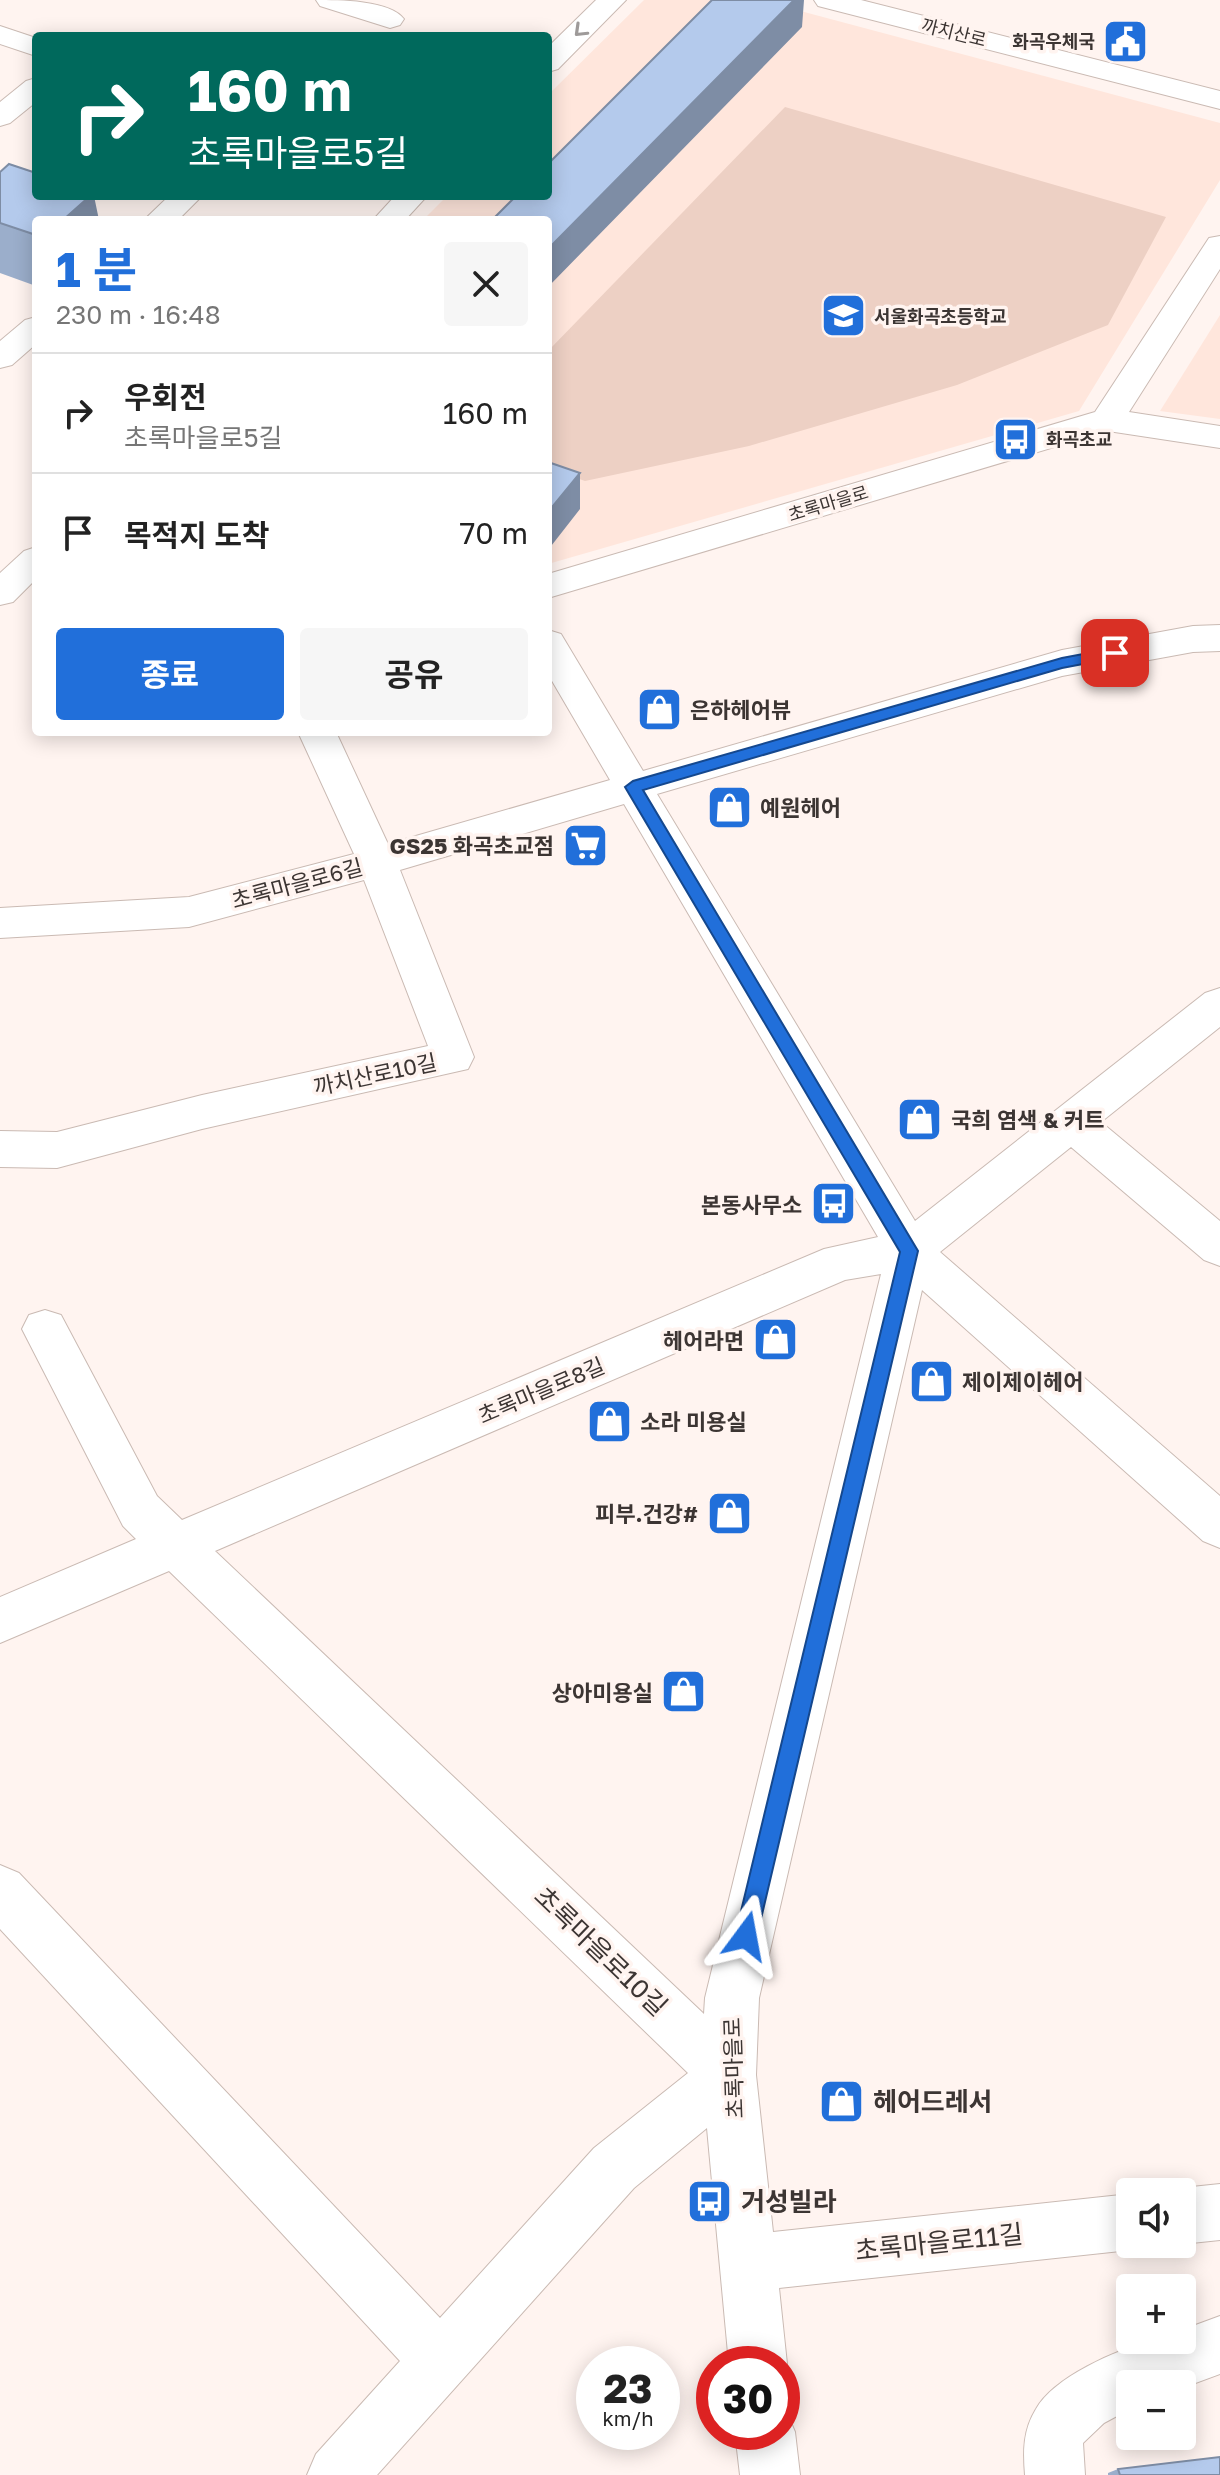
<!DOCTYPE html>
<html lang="ko">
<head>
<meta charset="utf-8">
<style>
	:root { --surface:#fff; --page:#f6f6f6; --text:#222; --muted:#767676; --line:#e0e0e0; --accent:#216fda }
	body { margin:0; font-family:"Golos Text","Noto Sans KR",sans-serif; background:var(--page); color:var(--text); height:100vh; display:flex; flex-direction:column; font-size:30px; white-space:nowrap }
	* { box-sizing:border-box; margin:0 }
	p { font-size:26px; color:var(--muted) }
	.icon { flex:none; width:44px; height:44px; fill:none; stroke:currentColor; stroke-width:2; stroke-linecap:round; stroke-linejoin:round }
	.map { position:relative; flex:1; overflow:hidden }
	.details { position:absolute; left:32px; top:216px; width:520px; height:520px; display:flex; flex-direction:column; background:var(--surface); border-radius:8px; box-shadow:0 4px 20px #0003 }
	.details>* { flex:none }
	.banner { position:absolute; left:32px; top:32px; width:520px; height:168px; border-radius:8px; box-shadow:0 4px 20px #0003; background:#00695c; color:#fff; overflow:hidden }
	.tools { position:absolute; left:1116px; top:2178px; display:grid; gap:16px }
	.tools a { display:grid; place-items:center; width:80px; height:80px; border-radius:8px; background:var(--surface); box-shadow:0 4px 20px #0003; font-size:40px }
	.speed { position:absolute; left:576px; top:2346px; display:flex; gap:16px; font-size:40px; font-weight:700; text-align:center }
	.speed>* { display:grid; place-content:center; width:104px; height:104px; border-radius:50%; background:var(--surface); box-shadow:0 4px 20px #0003; line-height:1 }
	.speed small { font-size:20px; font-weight:400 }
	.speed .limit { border:12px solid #d22; background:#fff; color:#111 }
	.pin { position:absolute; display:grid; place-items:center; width:68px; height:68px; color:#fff; margin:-34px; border-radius:16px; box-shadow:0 4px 12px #0006 }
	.me { position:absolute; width:88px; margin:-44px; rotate:13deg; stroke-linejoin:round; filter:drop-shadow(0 0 6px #0008) }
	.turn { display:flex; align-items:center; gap:28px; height:168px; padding:0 24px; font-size:36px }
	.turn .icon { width:104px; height:104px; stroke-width:2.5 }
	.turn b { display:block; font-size:56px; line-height:68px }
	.round { display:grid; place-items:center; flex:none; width:84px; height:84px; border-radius:8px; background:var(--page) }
	.head { display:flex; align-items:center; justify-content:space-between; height:136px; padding:0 24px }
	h1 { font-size:48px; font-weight:700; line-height:60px; color:var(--accent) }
	.primary-button { display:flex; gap:16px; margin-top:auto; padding:16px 24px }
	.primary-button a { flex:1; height:92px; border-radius:8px; background:var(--accent); color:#fff; font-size:32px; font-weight:700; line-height:92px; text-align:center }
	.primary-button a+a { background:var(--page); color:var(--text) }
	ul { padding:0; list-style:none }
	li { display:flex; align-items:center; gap:24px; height:120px; padding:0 24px; border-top:2px solid var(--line) }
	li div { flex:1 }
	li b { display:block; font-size:30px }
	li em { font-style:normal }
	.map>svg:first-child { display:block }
</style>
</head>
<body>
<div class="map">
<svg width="1220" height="2475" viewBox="0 0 1220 2475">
	<rect width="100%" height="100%" fill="#fff4f0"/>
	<path fill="#ffe6dc" d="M644 0H759L1220 123V180L1079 411 548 564V220H423L447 196H548V95Z
		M1220 315V419L1160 411Z"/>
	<path fill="#edd0c4" d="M785 107 1166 217 1108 325 957 385 749 446 585 481 548 468V351Z"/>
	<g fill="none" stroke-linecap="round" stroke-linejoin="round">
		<defs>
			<path id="minor" d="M316 0C339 0 390 0 404 19L400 25 390 28 320 6Z
				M596 0H626L558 69 548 72V47Z
				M814 0H861L1220 91V109L818 6Z
				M0 26 36 38V56L0 44Z
				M36 78V102L10 123 0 126V102L26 81Z
				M169 196H202L178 220H144Z
				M395 196H427L405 220H373Z
				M1220 236V269L1129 412 1220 426V448L1108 431 548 598V574L1095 412 1209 238Z
				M36 317V344L12 365 0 368V341L25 320Z
				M36 547V579L13 602 0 605V573L24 551Z
				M1220 625V651L1193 652 1062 676 657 794 915 1221 1205 993 1220 988V1027L1101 1122 1220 1221V1266L1204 1260 1071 1147 940 1252 1220 1496V1548L1203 1541 922 1290 759 1998 756 2075 773 2232 1130 2194V2244H1145L1130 2250 779 2288 787 2364 782 2377V2364H729L707 2128 634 2188 377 2475H307L316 2454 400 2361 0 1929V1865L19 1873 440 2318 594 2148 688 2073 169 1571 0 1643V1597L136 1539 123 1526 22 1329 29 1315 45 1310 61 1315 157 1496 182 1520 824 1249 878 1237 624 804 400 870 474 1057 468 1069 202 1129 57 1168 0 1167V1131L57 1132 202 1095 428 1046 364 880 189 927 0 938V908L189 897 354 854 298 732H336L388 844 610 780 548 674V630L561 634 643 771 1062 650 1193 626ZM881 1274 705 1998 704 2014 215 1551 845 1280Z
				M1220 2184V2240L1182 2244H1181L1182 2192H1172L1182 2188Z
				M1220 2316V2374L1182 2388V2384H1130V2409L1104 2423 1083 2443 1085 2475H1025C1023 2451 1023 2430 1036 2409 1054 2377 1116 2350 1151 2341 1161 2338 1172 2340 1182 2340V2330Z
				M782 2409 786 2411 795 2432 800 2475H740L735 2432H782Z"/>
		</defs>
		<use href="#minor" stroke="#cabab3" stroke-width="2"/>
		<use href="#minor" fill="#fff" fill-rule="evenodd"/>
	</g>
	<path fill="#9baecb" d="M0 172 36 220V286L0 273Z
		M1118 2469 1220 2475H1108V2473Z"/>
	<path fill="#7e8da5" d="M794 0H804L802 27 548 287V249Z
		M90 196H94L99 220H63Z
		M580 473V509L548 550V512Z"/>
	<path fill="#b4caec" stroke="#7e8da5" stroke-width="2" d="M712 0H794L548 249V220H492L516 196H548V164Z
		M9 164 36 173V196H90L63 220H36V235L0 223V172Z
		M548 462 580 473 548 512Z
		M1220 2457V2475H1120L1118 2469Z"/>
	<defs><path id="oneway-chevron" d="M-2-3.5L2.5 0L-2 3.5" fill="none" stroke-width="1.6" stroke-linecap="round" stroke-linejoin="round" transform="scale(2)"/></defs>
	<use stroke="#9e9a99" href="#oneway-chevron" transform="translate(580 31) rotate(136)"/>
	<path fill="#216fda" stroke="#15488e" stroke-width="2" d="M1115 648 1120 650V657L1062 668 643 790 918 1251 757 1936 754 1943 746 1947 739 1943 735 1936 900 1252 625 787 633 781 1062 658Z"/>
	<defs>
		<symbol id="civic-square" viewBox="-11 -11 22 22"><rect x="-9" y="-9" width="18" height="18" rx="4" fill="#216fda" stroke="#fff4f0"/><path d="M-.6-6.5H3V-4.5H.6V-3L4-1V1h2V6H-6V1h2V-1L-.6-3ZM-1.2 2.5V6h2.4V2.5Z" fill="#fff"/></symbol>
		<symbol id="school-square" viewBox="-11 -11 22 22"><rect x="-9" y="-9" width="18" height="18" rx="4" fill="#216fda" stroke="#fff4f0"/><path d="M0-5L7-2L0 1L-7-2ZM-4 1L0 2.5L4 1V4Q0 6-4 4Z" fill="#fff"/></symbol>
		<symbol id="bus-square" viewBox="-11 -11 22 22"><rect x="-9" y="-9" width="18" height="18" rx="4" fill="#216fda" stroke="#fff4f0"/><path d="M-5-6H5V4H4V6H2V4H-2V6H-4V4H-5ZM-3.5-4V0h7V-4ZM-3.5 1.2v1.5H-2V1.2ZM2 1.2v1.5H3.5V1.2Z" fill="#fff"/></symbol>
		<symbol id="shop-square" viewBox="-11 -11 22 22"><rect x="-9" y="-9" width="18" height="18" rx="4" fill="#216fda" stroke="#fff4f0"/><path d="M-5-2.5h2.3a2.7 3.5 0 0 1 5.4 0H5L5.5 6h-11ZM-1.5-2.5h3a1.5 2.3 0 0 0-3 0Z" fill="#fff"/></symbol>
		<symbol id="supermarket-square" viewBox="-11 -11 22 22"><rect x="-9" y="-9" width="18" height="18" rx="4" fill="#216fda" stroke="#fff4f0"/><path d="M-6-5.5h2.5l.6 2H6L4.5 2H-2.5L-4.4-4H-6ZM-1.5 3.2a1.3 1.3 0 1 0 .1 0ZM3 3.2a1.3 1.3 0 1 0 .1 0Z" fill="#fff"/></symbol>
	</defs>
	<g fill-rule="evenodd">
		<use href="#civic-square" x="1100" y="16" width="51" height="51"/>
		<use href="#school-square" x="818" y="290" width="51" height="51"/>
		<use href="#bus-square" x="990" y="414" width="51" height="51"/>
		<use href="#shop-square" x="634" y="684" width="51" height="51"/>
		<use href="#shop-square" x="704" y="782" width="51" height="51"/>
		<use href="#supermarket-square" x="560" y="820" width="51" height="51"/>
		<use href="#shop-square" x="894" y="1094" width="51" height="51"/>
		<use href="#bus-square" x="808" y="1178" width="51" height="51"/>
		<use href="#shop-square" x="750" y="1314" width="51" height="51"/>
		<use href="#shop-square" x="906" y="1356" width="51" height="51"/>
		<use href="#shop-square" x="584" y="1396" width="51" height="51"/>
		<use href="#shop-square" x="704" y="1488" width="51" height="51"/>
		<use href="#shop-square" x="658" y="1666" width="51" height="51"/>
		<use href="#shop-square" x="816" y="2076" width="51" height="51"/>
		<use href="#bus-square" x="684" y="2176" width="51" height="51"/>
	</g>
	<g text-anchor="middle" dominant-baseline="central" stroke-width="7" stroke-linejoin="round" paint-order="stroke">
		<g font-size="18" fill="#3c3533" stroke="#fff4f0">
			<text transform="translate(954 32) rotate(14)">까치산로</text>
			<text transform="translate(828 503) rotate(-17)">초록마을로</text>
		</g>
		<g font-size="18" font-weight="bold" fill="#3c3533" stroke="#fff4f0" text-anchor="start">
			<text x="1095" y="41" text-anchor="end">화곡우체국</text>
			<text x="874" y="316">서울화곡초등학교</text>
			<text x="1046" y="439">화곡초교</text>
		</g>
		<g font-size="22" font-weight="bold" fill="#3c3533" stroke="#fff4f0" text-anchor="start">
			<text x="690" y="709">은하헤어뷰</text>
			<text x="760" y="807">예원헤어</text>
			<text x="554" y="845" text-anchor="end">GS25 화곡초교점</text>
			<text x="951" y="1119">국희 염색 &amp; 커트</text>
			<text x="802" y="1204" text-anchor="end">본동사무소</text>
			<text x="744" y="1340" text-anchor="end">헤어라면</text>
			<text x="962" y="1381">제이제이헤어</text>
			<text x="640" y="1421">소라 미용실</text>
			<text x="698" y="1513" text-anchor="end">피부.건강#</text>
			<text x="653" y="1692" text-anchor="end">상아미용실</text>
		</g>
		<g font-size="22" fill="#3c3533" stroke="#fff4f0">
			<text transform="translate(297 883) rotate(-15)">초록마을로6길</text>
			<text transform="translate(375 1074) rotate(-12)">까치산로10길</text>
			<text transform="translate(541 1390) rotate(-23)">초록마을로8길</text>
			<text transform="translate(733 2068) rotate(-92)">초록마을로</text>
		</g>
		<g font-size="26" fill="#3c3533" stroke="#fff4f0">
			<text transform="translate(601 1951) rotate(44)">초록마을로10길</text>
			<text transform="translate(939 2242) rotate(-6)">초록마을로11길</text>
		</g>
		<g font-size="26" font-weight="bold" fill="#3c3533" stroke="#fff4f0" text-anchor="start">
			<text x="873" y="2101">헤어드레서</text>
			<text x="741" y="2201">거성빌라</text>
		</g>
	</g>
</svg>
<div class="tools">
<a><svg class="icon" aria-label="sound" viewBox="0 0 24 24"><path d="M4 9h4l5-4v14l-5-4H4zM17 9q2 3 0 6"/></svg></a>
<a>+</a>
<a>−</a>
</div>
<div class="speed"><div>23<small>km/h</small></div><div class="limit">30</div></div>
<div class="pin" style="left:1115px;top:653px;background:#d93025"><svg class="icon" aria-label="arrive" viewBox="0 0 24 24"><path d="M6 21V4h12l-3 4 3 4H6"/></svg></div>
<svg class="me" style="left:746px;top:1936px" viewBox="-20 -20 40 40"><path d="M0-17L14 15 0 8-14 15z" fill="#216fda" stroke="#fff" stroke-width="4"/></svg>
<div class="banner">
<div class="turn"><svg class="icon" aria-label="right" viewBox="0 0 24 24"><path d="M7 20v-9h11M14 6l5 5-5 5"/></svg><div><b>160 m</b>초록마을로5길</div></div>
</div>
<section class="details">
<div class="head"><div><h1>1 분</h1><p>230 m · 16:48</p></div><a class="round"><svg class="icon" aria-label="close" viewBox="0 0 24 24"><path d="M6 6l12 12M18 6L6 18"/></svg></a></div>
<ul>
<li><svg class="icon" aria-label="right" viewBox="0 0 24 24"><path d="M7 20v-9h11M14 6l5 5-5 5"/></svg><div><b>우회전</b><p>초록마을로5길</p></div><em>160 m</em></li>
<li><svg class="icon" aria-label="arrive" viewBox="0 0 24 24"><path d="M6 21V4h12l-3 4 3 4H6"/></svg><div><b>목적지 도착</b></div><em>70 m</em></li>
</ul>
<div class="primary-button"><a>종료</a><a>공유</a></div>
</section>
</div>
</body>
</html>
